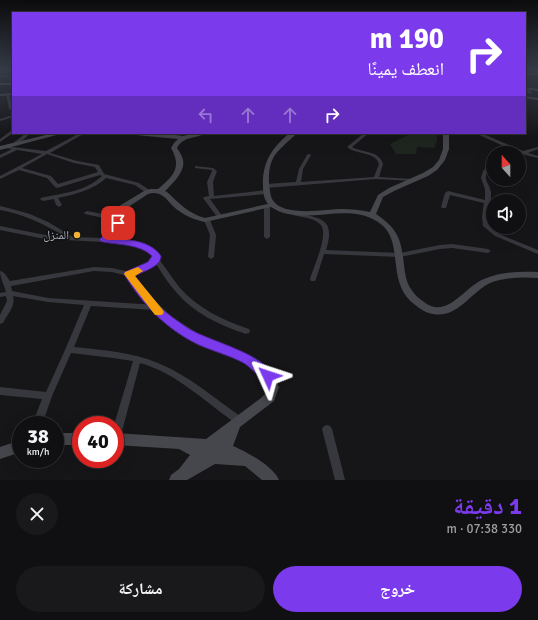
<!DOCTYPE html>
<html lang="ar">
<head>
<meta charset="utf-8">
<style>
	:root { --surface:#101012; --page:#19191b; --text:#f1f3f6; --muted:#9c9d9f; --line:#303032; --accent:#7c3aed }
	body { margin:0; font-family:Signika,"Noto Naskh Arabic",sans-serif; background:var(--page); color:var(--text); direction:rtl; height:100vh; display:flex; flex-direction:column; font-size:15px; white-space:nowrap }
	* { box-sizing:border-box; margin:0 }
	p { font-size:13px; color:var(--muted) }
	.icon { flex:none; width:22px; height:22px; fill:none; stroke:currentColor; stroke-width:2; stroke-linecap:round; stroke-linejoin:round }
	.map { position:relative; height:480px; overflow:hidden; direction:ltr }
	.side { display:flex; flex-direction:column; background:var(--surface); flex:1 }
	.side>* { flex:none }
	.banner { position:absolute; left:12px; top:12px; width:514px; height:122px; border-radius:0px; box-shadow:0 4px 16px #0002,0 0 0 1px var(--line); direction:rtl; background:#7c3aed; color:#fff; overflow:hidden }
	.needle { width:26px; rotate:339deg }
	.tools { position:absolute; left:486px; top:146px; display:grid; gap:8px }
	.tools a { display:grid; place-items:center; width:40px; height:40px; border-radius:50%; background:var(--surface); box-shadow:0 4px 16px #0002,0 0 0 1px var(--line); font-size:20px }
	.speed { position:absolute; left:12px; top:416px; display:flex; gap:8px; font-size:20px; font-weight:700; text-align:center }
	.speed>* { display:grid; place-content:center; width:52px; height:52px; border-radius:50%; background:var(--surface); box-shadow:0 4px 16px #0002,0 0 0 1px var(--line); line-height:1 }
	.speed small { font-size:10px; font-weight:400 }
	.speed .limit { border:6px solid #d22; background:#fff; color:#111 }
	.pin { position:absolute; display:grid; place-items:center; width:34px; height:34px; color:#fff; margin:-17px; border-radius:8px; box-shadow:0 2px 6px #0006 }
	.me { position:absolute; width:44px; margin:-22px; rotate:312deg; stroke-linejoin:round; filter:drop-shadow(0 0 3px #0008) }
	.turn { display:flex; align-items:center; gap:14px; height:84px; padding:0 16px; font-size:18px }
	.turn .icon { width:52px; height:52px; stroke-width:2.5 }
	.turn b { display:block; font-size:28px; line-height:34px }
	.lanes { display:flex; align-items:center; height:38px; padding:0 16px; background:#0003; justify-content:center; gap:20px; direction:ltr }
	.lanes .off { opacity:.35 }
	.round { display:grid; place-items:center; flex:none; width:42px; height:42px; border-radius:21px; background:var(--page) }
	.summary { display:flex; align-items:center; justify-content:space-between; height:68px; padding:0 16px }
	h1 { font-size:24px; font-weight:800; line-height:30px; color:var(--accent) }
	.primary-button { display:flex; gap:8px; margin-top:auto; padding:8px 16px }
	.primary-button a { flex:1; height:46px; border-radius:24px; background:var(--accent); color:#fff; font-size:16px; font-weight:800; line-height:46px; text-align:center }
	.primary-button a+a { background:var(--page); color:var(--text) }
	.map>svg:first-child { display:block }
</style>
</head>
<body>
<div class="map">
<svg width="538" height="480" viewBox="0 0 538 480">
	<rect width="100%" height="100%" fill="#161618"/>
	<path fill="#1e261f" d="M412 133H437V140L434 148 417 147 416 154H396L390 144Z"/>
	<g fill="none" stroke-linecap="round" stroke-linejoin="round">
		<path fill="#37383d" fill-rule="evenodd" d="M525 73H538V75H525Z
			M0 75 13 76V78L0 77Z
			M6 94 9 95 13 110 9 109Z
			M13 115V117L0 121V119Z
			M12 130H13V133L0 142V139Z
			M26 133H31L16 146H12V144Z
			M80 133H85L50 153 77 161 99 165 104 174 139 183 149 190 150 191 149 192H145L135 185 106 178C93 190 76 194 58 198L62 205 59 207 56 205 54 199 43 201 40 199 41 198C62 193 85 192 102 176L100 175 57 188 55 187 47 178 19 170 0 179V176L42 154 17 150 0 158V155L12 149 4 148V146L46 151ZM47 154 74 163 95 167 98 172 58 184 51 176 22 168Z
			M364 133H369L352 147C362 153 379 150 383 164L379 177 412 179H414V181L376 179 266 188 263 186 266 184 296 182 299 169 307 155 309 154 311 155 303 169 301 182 374 177 379 164C375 151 356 155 347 147Z
			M475 133H481L523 151 538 147V149L528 153 538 156V158L521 154Z
			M491 162H493V166C490 169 486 172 486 176 485 181 490 186 491 192 492 203 486 213 488 224L499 234 538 250V254L495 236 483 226 482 217 484 203 450 195 446 208H442L441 207 445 193 448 191 485 200V189L481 178 483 171Z
			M195 166 213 168 217 171 213 182 214 196 266 190 269 192 266 194 210 199 223 217 222 218H218L203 198 204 197 209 196 207 182 212 171V170L195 168Z
			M267 204 270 206V237L267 239 264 237V206Z
			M0 206 12 209 30 214 48 222 73 237 103 238 106 240 103 242 45 239 0 230V226L45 235 64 236C44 224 23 214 0 210Z
			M87 211 108 215 111 217 108 219 85 214 84 213 85 212Z
			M295 212C321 219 336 218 326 250L400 253 440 245 452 244 488 249 491 251 488 253 452 248 440 249 400 257 324 254 316 279 315 281H311L310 279C313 268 330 233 320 224 314 218 301 217 293 215L292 214Z
			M207 218 210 220 216 235 214 257 211 259 208 257 210 235 204 220Z
			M156 257 158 258C166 268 172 278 180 288 199 309 222 320 249 329L250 331 249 333 246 334 243 333C217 324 194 313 176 292 167 282 160 270 153 259Z
			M94 267 112 268 130 272 131 274 128 276 112 272 94 271 11 286 12 291 48 298 157 305 158 307 157 309 154 310 91 306 74 347C102 350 132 352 158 363 190 376 215 399 243 418L245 421 243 424 240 425 237 424C206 403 177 373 140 363L120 439 118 442 115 443 114 425 133 361 113 358 71 353 52 396 42 425H32L42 399 0 395V387L46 392 65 350 84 305 48 302 13 296C16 306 7 315 3 323L0 324V315L7 301 6 296 0 297V293L6 292C4 284 0 278 0 271 5 272 7 277 10 281Z
			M327 425 330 426 332 429 345 480H335L322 429 324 426Z"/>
		<path fill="#45474d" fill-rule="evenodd" d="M0 83H13V85H0Z
			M525 87 538 89V91L525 89Z
			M13 93V95L0 96V94Z
			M525 96 538 98V100L525 98Z
			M54 133H64L0 150V146Z
			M133 133H160L183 136 196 133H206C196 139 183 136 177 148 179 151 181 154 182 157 188 169 173 183 165 191L167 192C179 203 189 214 205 218L268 204C264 199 263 193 263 186 262 163 272 147 290 133H297C278 152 268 154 269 184 270 189 270 195 272 199 282 218 325 209 342 209 351 209 361 210 370 212L378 195 389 188 423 173 433 167 439 160 443 149V133H449V149L445 160 437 170 428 176 394 191 383 197 376 214C399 230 401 239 404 265 405 273 406 282 411 289 414 294 418 298 424 302 447 320 464 287 484 279 500 272 520 271 538 272V278C522 277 505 277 490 283 471 292 457 319 433 314 426 313 420 309 414 304 386 282 404 244 382 225 350 198 304 229 271 207L205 222C196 220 187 217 179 211 168 204 164 189 148 194L113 217 121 221 122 227 110 238C129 239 149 240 161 256 157 268 144 271 133 275L154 300 173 318 199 334 245 353 261 362 273 375 279 387 274 401 240 427 233 446C247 452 273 466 279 480H262L245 466 215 464 187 480H169L171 475 179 469 190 455 179 449 115 445V433L206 439 261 398 265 394 267 387C257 363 230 357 208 347 197 343 188 338 178 332 156 317 138 296 124 274L125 272 145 264 152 258 153 256C140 242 120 243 103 242L99 240 114 226V224L104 217 106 214 144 191 150 189H158C174 176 182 167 171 148L174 143 178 139 136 135Z
			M55 433H81V445H55Z
			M21 440V452L0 459V447Z"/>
		<path stroke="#37383d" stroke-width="3.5" d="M526 88 530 92"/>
	</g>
	<linearGradient id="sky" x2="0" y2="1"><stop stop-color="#0c0c0d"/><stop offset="0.51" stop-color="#363c48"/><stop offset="1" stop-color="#363c48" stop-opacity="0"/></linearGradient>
	<rect width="538" height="137" fill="url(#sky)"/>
	<path fill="#7c3aed" stroke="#51269a" d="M118 220 122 223V227L111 238C128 240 150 240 161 256 161 267 143 271 135 276 142 285 149 296 157 305 166 313 179 322 189 329 212 342 262 353 274 376L272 379C261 383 252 367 242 362 228 355 213 351 199 345 166 329 143 305 124 274L125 272 148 262 152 256C140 244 119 245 103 242L99 240 113 226 115 221Z"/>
	<path fill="#f59e0b" d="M138 267 143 271 135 276 162 309 164 312 162 315H155L124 274 125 272Z"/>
	<circle fill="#f2b134" stroke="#111113" stroke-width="1.5" cx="77" cy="235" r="4"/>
	<g text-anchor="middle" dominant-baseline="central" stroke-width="3" stroke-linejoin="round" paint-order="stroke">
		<g font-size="12" fill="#a8adb8" stroke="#111113" text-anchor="end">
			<text x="69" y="235">المنزل</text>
		</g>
	</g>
</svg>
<div class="tools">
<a><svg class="needle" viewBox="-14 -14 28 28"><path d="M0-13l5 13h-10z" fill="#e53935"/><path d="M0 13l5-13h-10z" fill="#9c9d9f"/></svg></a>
<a><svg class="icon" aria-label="sound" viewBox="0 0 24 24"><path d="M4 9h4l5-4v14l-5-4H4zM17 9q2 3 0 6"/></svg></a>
</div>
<div class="speed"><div>38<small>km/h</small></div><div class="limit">40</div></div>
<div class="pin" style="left:118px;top:223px;background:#d93025"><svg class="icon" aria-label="arrive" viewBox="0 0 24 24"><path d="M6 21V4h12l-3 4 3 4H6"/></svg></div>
<svg class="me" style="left:268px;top:376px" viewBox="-20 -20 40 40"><path d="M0-17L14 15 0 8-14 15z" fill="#7c3aed" stroke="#fff" stroke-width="4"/></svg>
<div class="banner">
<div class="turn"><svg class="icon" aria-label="right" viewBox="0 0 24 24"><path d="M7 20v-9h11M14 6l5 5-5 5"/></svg><div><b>190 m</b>انعطف يمينًا</div></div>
<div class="lanes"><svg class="icon off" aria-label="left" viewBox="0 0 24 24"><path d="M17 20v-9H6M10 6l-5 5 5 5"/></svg><svg class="icon off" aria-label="ahead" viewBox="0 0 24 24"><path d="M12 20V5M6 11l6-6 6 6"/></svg><svg class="icon off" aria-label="ahead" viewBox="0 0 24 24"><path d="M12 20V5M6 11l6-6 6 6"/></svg><svg class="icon" aria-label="right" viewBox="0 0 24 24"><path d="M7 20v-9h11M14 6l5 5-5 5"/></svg></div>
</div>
</div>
<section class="side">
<div class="summary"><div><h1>1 دقيقة</h1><p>330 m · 07:38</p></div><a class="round"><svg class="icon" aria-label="close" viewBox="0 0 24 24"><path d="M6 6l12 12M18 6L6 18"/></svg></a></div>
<div class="primary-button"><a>خروج</a><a>مشاركة</a></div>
</section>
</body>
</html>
